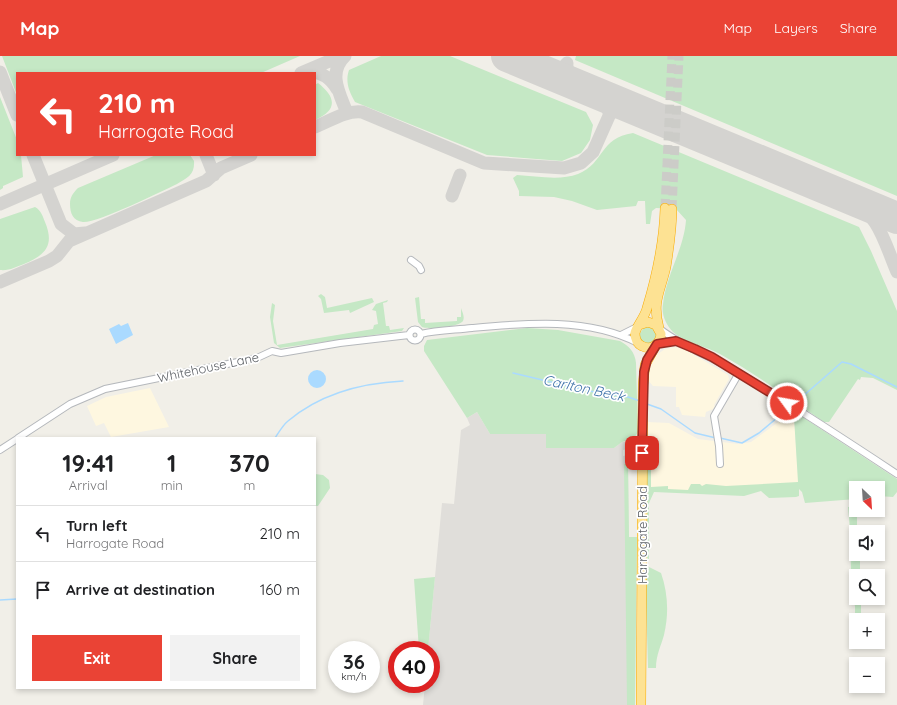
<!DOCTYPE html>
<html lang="en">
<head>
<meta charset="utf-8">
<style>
	:root { --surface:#fff; --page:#f2f2f2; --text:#202124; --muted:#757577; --line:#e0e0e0; --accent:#ea4335 }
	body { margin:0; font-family:Quicksand,sans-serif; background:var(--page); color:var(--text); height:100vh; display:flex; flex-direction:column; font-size:15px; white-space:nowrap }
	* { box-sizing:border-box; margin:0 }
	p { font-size:13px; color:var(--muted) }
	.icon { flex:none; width:22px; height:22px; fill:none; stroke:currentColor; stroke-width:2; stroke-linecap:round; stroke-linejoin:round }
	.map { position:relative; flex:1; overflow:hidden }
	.side { position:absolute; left:16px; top:381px; width:300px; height:252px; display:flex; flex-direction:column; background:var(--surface); border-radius:0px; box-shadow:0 2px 6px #0003 }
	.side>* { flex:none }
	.hud { position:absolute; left:16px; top:16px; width:300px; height:84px; border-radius:0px; box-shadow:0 2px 6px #0003; background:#ea4335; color:#fff; overflow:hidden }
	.needle { width:26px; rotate:155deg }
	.fabs { position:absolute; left:849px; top:425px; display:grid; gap:8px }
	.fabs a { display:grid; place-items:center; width:36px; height:36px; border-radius:0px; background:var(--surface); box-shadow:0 2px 6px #0003; font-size:20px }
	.speed { position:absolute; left:328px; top:585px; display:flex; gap:8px; font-size:20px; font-weight:700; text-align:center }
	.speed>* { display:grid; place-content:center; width:52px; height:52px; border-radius:50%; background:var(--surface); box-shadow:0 2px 6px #0003; line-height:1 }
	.speed small { font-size:10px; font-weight:400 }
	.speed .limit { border:6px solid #d22; background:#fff; color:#111 }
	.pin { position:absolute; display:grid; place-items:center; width:34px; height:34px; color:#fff; margin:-17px; border-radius:8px; box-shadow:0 2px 6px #0006 }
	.me { position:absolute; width:44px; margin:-22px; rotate:302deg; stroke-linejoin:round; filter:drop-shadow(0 0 3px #0008) }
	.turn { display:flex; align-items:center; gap:14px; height:84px; padding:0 16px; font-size:18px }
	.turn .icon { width:52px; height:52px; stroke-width:2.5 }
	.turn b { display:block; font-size:28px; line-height:34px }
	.eta { display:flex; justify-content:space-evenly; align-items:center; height:68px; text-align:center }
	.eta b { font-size:24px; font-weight:700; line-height:28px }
	.action { display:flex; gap:8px; margin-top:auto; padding:8px 16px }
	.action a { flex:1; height:46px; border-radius:0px; background:var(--accent); color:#fff; font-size:16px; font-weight:700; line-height:46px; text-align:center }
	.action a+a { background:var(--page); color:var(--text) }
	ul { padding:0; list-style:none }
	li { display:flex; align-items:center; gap:12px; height:56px; padding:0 16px; border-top:1px solid var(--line) }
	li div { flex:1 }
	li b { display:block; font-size:15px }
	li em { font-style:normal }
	header { display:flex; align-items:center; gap:24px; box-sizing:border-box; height:56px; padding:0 20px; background:var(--accent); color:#fff }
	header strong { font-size:19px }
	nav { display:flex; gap:22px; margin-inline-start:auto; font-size:14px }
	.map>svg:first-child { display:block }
</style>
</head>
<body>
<header>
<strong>Map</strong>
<nav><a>Map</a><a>Layers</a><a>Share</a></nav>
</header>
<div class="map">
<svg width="897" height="649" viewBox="0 0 897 649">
	<rect width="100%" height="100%" fill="#f1efe8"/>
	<path fill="#fef7e0" d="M675 291 686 294 728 319 729 323 714 349 715 350 713 353 706 356 705 361 682 359 679 351H676V331L653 330 648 324 650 311 655 300 665 293Z
		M150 332 169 371 111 381 104 367 96 370 87 350 106 341Z
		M789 358 794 361 799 432 646 436 647 366 669 367 698 383 738 388 751 386Z"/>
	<path fill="#e0deda" d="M477 356 490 378H547V392H614L622 386H627L628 393 623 394V400L628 399 630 649H423L425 628H431V594H428L442 447 454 448 461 374 470 369 467 362Z"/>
	<path fill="#c5e8c5" d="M2 0H300L261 17H17V39Z
		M381 0H450L586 56 593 69 590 84 581 97 562 105 487 99 355 46C349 35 345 26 349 14Z
		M576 0H897V140L575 4Z
		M318 27C336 41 338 54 315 64V29Z
		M0 41 17 84V99H21L23 121 3 130V132L0 134Z
		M633 77 859 171 871 195 897 255V334L873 322 861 321 860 324 858 323 829 366H824C790 343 756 318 720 298 706 290 685 287 673 276 666 269 661 258 663 248 666 219 684 193 686 164L676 153 656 152 652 155 650 168H646L645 145H638L636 150 597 154 572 145 554 141 519 140V135L513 122 517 119C536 120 560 125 578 118 605 107 599 82 633 77Z
		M156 99H190L194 105C195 118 188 122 177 128 160 136 98 167 83 166 73 165 70 157 70 148 70 141 73 137 78 132Z
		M35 151C41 154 43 161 45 166 55 190 45 199 24 208 16 211 9 215 0 214V163Z
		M321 238 325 241 327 252 372 242 374 246 350 257 349 254 324 257 321 243 318 240Z
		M419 241 421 263H425V267L457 265V261H461V252C462 256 465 260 463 265 459 271 429 274 422 271L418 266 415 242Z
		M388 244 387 246 383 247 386 270H389L390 274 404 272 402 275 280 292 274 287 270 261 272 247 275 249 273 265 277 289 373 273 374 269 378 268 376 255 372 254 376 248Z
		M652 270 658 281 650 289 641 286 639 279 644 271Z
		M527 272 558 274 620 285C629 290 635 296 636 307L638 376 634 382 622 386 614 392H546V378H490L477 356 467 362 424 295V290L427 284Z
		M798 358 897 423V436L893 441 878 440V432H856V443L805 447 802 436 799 433V440L796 441 769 442 761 435 744 440 654 436 649 447V503H646L647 398 651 397V431L668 430V433L688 434 691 428H700L702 430 706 428 726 430 798 426 794 361Z
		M624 408H628L629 481H637L635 649H627Z
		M315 418 323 419 329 424 330 432 318 450H315Z
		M856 450V454H877L857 456V473H850L848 451Z
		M850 477H856V498H860V514L851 515Z
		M645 509 661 517C668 537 669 558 664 579 661 590 656 599 656 612H648Z
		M851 520H856V542H861V563L855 564V550L852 541 853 530Z
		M435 521 428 594H419L414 523Z"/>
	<path fill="#aadaff" d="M128 267 133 279 116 288 109 273 119 268 121 270Z
		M308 323a9 9 0 1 1 18 0a9 9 0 1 1-18 0Z"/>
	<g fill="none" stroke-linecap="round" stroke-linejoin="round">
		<path stroke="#aadaff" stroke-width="1.5" d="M513 317 589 335 628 341 640 345
			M647 348 661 353 695 377 716 382
			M794 348 842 306 851 308 897 331
			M275 382C279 376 283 369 288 365 320 338 362 327 403 325
			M720 382 742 387 759 377 790 351
			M0 544 17 543"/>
		<path stroke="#d4d3d0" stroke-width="13" d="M345 0C327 17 340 38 347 57
			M538 13C550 16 558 18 567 7 566 20 572 24 582 31
			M0 16 17 59
			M301 17 341 0
			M304 17C319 14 330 21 337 33
			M601 39 609 48V60C615 51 622 49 632 52
			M315 71C330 65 346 54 362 56L484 107 564 112 581 107 593 96 609 60
			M33 99 61 168 74 178 85 177
			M206 99 214 119
			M452 140 460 119
			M847 141C880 160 883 183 897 216
			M0 148 113 99
			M0 226 49 205 57 200 69 185 206 125 221 112 251 99"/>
		<path stroke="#d4d3d0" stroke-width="32" d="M507 0 897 162"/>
		<path stroke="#ccccc8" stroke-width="9" stroke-dasharray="9 4.5" stroke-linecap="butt" d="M665 152 672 0
			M672 153 679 0"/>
		<defs>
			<path id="minor" d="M411 204 419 210 421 214
				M660 273C683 291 712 301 737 316 791 348 844 383 897 418
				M409.5 279a5.5 5.5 0 1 1 11 0a5.5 5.5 0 1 1-11 0Z
				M421 278C437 274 455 274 472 272 526 267 588 261 638 287
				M621 279 637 271
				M657 288 676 285
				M18 382 70 348 105 333 257 302 272 295 281 297 340 287 409 279
				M0 394 17 383
				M720 408 719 390 714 360 739 317"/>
			<path id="highway" d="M639 269 648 266 656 269 661 278C660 288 651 295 642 290 637 288 635 282 635 277 637 269 645 261 647 252 657 219 664 187 665 152
				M659 272C652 245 660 237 666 211 669 192 672 172 672 153
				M641 649 643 329 645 309 656 289"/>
		</defs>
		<use href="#minor" stroke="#b5b8bc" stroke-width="8"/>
		<use href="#highway" stroke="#f9ab00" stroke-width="10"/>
		<use href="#minor" stroke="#fff" stroke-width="6"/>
		<use href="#highway" stroke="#fde293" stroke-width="9"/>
	</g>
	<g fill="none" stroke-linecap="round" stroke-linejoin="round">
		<defs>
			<path id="route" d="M642 397 644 316 647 304 657 288 676 285 695 293 712 301 787 347"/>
		</defs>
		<use href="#route" stroke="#982c22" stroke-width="10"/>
		<use href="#route" stroke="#ea4335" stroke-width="7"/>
	</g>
	<g text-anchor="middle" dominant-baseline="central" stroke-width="3.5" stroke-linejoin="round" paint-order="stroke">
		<g font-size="13" fill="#5f6368" stroke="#fff">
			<text transform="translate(208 311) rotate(-12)">Whitehouse Lane</text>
			<text transform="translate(642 479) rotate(-90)">Harrogate Road</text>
		</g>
		<g font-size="14" font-style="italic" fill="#4174aa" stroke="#fff">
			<text transform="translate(584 332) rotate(12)">Carlton Beck</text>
		</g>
	</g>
</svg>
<div class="fabs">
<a><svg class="needle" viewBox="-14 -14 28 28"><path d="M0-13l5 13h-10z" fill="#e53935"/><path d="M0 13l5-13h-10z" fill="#757577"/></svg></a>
<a><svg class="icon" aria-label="sound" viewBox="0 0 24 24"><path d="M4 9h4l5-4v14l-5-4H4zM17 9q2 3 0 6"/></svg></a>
<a><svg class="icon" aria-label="search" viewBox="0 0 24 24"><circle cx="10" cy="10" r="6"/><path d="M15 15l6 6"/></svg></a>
<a>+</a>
<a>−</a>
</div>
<div class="speed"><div>36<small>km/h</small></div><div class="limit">40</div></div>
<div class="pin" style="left:642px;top:397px;background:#d93025"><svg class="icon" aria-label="arrive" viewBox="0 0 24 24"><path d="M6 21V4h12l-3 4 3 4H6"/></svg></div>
<svg class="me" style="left:787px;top:347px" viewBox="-20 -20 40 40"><circle r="17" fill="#ea4335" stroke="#fff" stroke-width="3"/><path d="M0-11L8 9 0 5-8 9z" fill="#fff"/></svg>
<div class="hud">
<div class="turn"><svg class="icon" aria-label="left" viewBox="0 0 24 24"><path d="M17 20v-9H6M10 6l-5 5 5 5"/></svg><div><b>210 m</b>Harrogate Road</div></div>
</div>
<section class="side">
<div class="eta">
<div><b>19:41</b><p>Arrival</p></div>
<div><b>1</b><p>min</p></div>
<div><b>370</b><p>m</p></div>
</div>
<ul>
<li><svg class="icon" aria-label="left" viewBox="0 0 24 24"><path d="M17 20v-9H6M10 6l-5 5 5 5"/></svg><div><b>Turn left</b><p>Harrogate Road</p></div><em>210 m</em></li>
<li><svg class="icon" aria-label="arrive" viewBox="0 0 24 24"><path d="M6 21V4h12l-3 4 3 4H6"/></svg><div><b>Arrive at destination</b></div><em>160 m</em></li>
</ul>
<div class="action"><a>Exit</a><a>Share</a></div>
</section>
</div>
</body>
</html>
